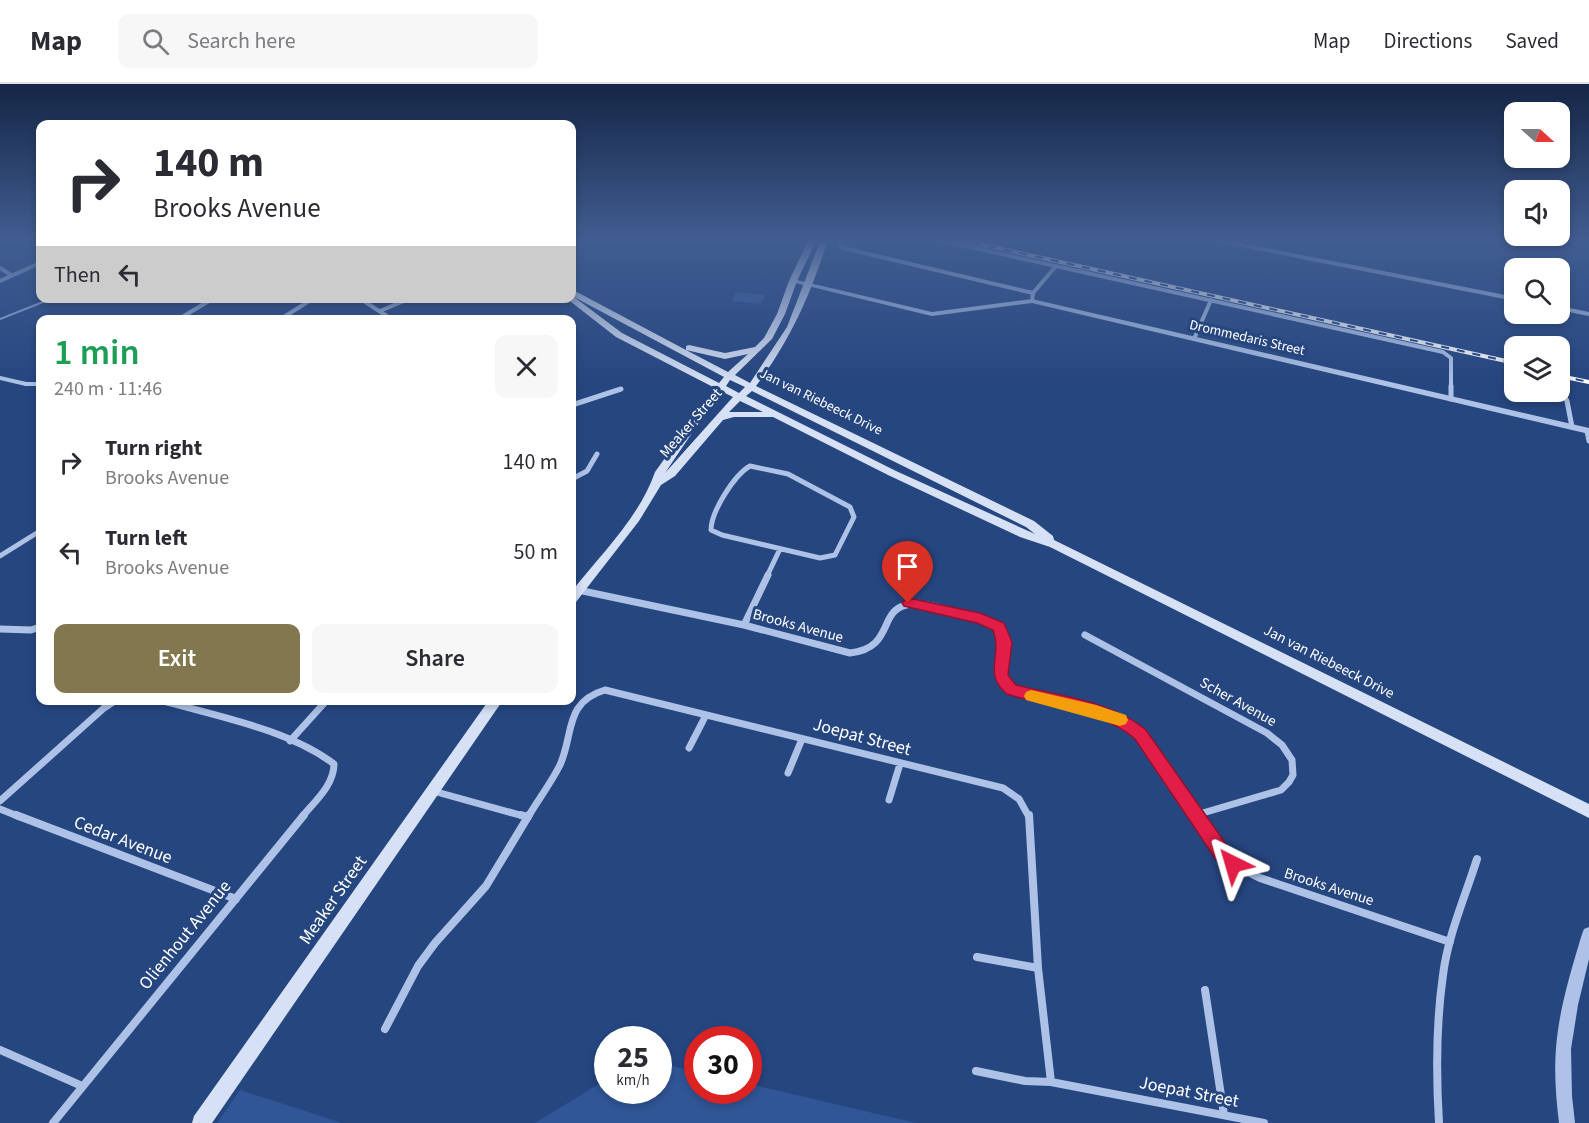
<!DOCTYPE html>
<html lang="en">
<head>
<meta charset="utf-8">
<style>
	:root { --surface:#fff; --page:#f7f7f7; --text:#2b2b33; --muted:#7c7c81; --line:#e1e1e2; --accent:#83774f }
	body { margin:0; font-family:"Source Sans 3",sans-serif; background:var(--page); color:var(--text); height:100vh; display:flex; flex-direction:column; font-size:22px; white-space:nowrap }
	* { box-sizing:border-box; margin:0 }
	p { font-size:20px; color:var(--muted) }
	.icon { flex:none; width:33px; height:33px; fill:none; stroke:currentColor; stroke-width:2; stroke-linecap:round; stroke-linejoin:round }
	.map { position:relative; flex:1; overflow:hidden }
	.sheet { position:absolute; left:36px; top:231px; width:540px; height:390px; display:flex; flex-direction:column; background:var(--surface); border-radius:12px; box-shadow:0 3px 9px #0003 }
	.sheet>* { flex:none }
	.banner { position:absolute; left:36px; top:36px; width:540px; height:183px; border-radius:12px; box-shadow:0 3px 9px #0003; background:#fff; color:var(--text); overflow:hidden }
	.needle { width:39px; rotate:111deg }
	.buttons { position:absolute; left:1504px; top:18px; display:grid; gap:12px }
	.buttons a { display:grid; place-items:center; width:66px; height:66px; border-radius:12px; background:var(--surface); box-shadow:0 3px 9px #0003; font-size:30px }
	.speed { position:absolute; left:594px; top:942px; display:flex; gap:12px; font-size:30px; font-weight:700; text-align:center }
	.speed>* { display:grid; place-content:center; width:78px; height:78px; border-radius:50%; background:var(--surface); box-shadow:0 3px 9px #0003; line-height:1 }
	.speed small { font-size:15px; font-weight:400 }
	.speed .limit { border:9px solid #d22; background:#fff; color:#111 }
	.pin { position:absolute; display:grid; place-items:center; width:51px; height:51px; color:#fff; margin:-62px -26px; border-radius:50% 50% 50% 0; rotate:-45deg; box-shadow:0 0 6px #0007 }
	.pin .icon { rotate:45deg }
	.me { position:absolute; width:66px; margin:-33px; rotate:320deg; stroke-linejoin:round; filter:drop-shadow(0 0 4px #0008) }
	.turn { display:flex; align-items:center; gap:21px; height:126px; padding:0 18px; font-size:27px }
	.turn .icon { width:78px; height:78px; stroke-width:2.5 }
	.turn b { display:block; font-size:42px; line-height:51px }
	.then { display:flex; align-items:center; height:57px; padding:0 18px; background:#0003; gap:12px; font-size:22px }
	.round { display:grid; place-items:center; flex:none; width:63px; height:63px; border-radius:12px; background:var(--page) }
	.head { display:flex; align-items:center; justify-content:space-between; height:102px; padding:0 18px }
	h1 { font-size:36px; font-weight:600; line-height:45px; color:#1e9e55 }
	.action { display:flex; gap:12px; margin-top:auto; padding:12px 18px }
	.action a { flex:1; height:69px; border-radius:12px; background:var(--accent); color:#fff; font-size:24px; font-weight:600; line-height:69px; text-align:center }
	.action a+a { background:var(--page); color:var(--text) }
	ul { padding:0; list-style:none }
	li { display:flex; align-items:center; gap:18px; height:90px; padding:0 18px }
	li div { flex:1 }
	li b { display:block; font-size:22px }
	li em { font-style:normal }
	header { display:flex; align-items:center; gap:36px; box-sizing:border-box; height:84px; padding:0 30px; background:var(--surface); border-bottom:2px solid var(--line) }
	header strong { font-size:28px }
	nav { display:flex; gap:33px; margin-inline-start:auto; font-size:21px }
	.search { width:420px; height:54px; background:var(--page); display:flex; align-items:center; gap:15px; box-sizing:border-box; padding:0 21px; border-radius:12px; color:var(--muted); font-size:22px }
	.map>svg:first-child { display:block }
</style>
</head>
<body>
<header>
<strong>Map</strong>
<div class="search"><svg class="icon" aria-label="search" viewBox="0 0 24 24"><circle cx="10" cy="10" r="6"/><path d="M15 15l6 6"/></svg>Search here</div>
<nav><a>Map</a><a>Directions</a><a>Saved</a></nav>
</header>
<div class="map">
<svg width="1589" height="1039" viewBox="0 0 1589 1039">
	<rect width="100%" height="100%" fill="#264680"/>
	<path fill="#315697" d="M659 979 697 988 698 1006H748L749 1000 916 1039H535L607 995 608 1006H658Z
		M240 1006 342 1039H217Z"/>
	<g fill="none" stroke-linecap="round" stroke-linejoin="round">
		<path stroke="#a1bce6" stroke-width="2" d="M0 235 53 214"/>
	</g>
	<path fill="#375b9c" d="M736 208 765 211 761 220 732 217Z"/>
	<g fill="none" stroke-linecap="round" stroke-linejoin="round">
		<path stroke="#adc2e6" stroke-width="4" d="M841 155 838 160 843 164 1033 209
			M934 155 1443 268 1451 274V303
			M1211 155 1515 215
			M0 184 11 191
			M0 197 40 179
			M359 214 393 236
			M1032 217 1033 209 1056 182
			M1560 224 1589 230
			M380 227 411 214
			M177 236 214 214
			M279 236 314 214
			M493 236 502 233
			M1194 255 1211 216
			M0 294 26 300H40"/>
		<path stroke="#adc2e6" stroke-width="5" d="M1451 302V315
			M1560 304 1567 317 1572 343
			M572 321 621 305
			M1587 347 1589 357
			M750 382 788 390 850 423 854 433 835 471 820 474 722 451 711 446C711 428 734 391 750 382Z
			M572 395 587 387 597 370
			M0 472 40 447
			M767 492 780 465"/>
		<path stroke="#adc2e6" stroke-width="7" d="M578 506 744 541 850 569C894 564 878 528 906 521 927 516 970 533 992 539 1015 560 990 583 1010 605 1054 626 1097 617 1140 651L1196 733
			M744 541 768 491
			M0 545 31 546 40 543
			M1085 551 1267 649 1282 661 1292 676 1293 691 1289 698 1281 706 1196 731
			M160 616C215 632 288 645 334 680 334 701 315 717 302 733
			M290 657 327 616
			M689 664 706 631
			M788 689 802 655
			M433 707 527 733
			M889 716 900 680
			M0 717 104 624 116 616
			M0 725 20 733
			M528 733C538 716 551 699 560 681 574 650 564 618 605 606L1003 704 1019 715 1029 733"/>
		<path stroke="#adc2e6" stroke-width="8" d="M16 731 236 815
			M521 731 528 733
			M1029 731 1038 884 1051 998 1264 1039
			M1195 731 1221 769 1232 780 1260 794 1450 858
			M977 873 1038 884
			M1205 906 1224 1031
			M385 945 418 882 435 859 486 802 529 731
			M0 966 82 1002
			M976 987 1025 997 1051 998
			M53 1039 304 731
			M1439 1039C1436 990 1436 940 1443 891 1448 851 1465 813 1477 775"/>
		<path fill="#adc2e6" fill-rule="evenodd" d="M793 195 932 228 1032 215 1589 344V350L1032 219 932 232 791 198 790 197Z
			M1589 843V875L1578 921 1571 965 1572 1012 1575 1039H1559C1556 1014 1554 989 1556 964 1559 925 1571 887 1582 850L1584 845Z"/>
		<path fill="#d6e1f5" fill-rule="evenodd" d="M809 155H817L797 197 785 230 772 255 735 291 750 299 787 243 821 155H828C811 210 791 255 756 302L1034 437 1053 452 1054 456 1589 720V734L1050 463 1020 453 888 391 773 333H734L723 336 675 392 661 401 639 437 576 518 572 519V507C601 470 639 434 655 388L715 304 616 253 566 214H572V207H575L686 266V262L689 261 725 269 755 263 764 254 777 230 789 197ZM574 213 724 293 719 299 622 249ZM686 266 725 275 748 270 728 288ZM730 296 745 303 739 309 726 302ZM721 307 733 313 665 389 715 315ZM752 307 1026 443 1035 450 896 387 746 312ZM740 317 763 328H729Z
			M489 616H503L212 1039H192L194 1032Z"/>
		<defs>
			<path id="rail" d="M957 155 1515 279
				M1560 292 1589 298"/>
		</defs>
		<use href="#rail" stroke="#fff" stroke-width="4"/>
		<use href="#rail" stroke="#264680" stroke-width="2" stroke-dasharray="8" stroke-linecap="butt"/>
	</g>
	<linearGradient id="sky" x2="0" y2="1"><stop stop-color="#152646"/><stop offset="0.52" stop-color="#415d91"/><stop offset="1" stop-color="#415d91" stop-opacity="0"/></linearGradient>
	<rect width="1589" height="300" fill="url(#sky)"/>
	<path fill="#e11d48" stroke="#92132f" stroke-width="1.5" d="M908 514 980 529 1004 539 1012 558 1008 591 1016 601C1059 612 1112 617 1146 646L1228 763 1241 780 1239 786 1233 788 1226 786 1215 774 1135 655C1101 625 1048 624 1007 610 982 590 1003 571 993 546L977 539 904 522 902 519Z"/>
	<path fill="#f59e0b" d="M1031 606 1096 621 1126 631 1128 636 1126 640 1120 642 1026 616 1024 612 1026 608Z"/>
	<g text-anchor="middle" dominant-baseline="central" stroke-width="6" stroke-linejoin="round" paint-order="stroke">
		<g font-size="14" fill="#fff" stroke="#264680">
			<text transform="translate(1247 254) rotate(13)">Drommedaris Street</text>
			<text transform="translate(821 318) rotate(26)">Jan van Riebeeck Drive</text>
		</g>
		<g font-size="15" fill="#fff" stroke="#264680">
			<text transform="translate(691 339) rotate(-49)">Meaker Street</text>
			<text transform="translate(798 542) rotate(15)">Brooks Avenue</text>
			<text transform="translate(1329 578) rotate(27)">Jan van Riebeeck Drive</text>
			<text transform="translate(1238 618) rotate(29)">Scher Avenue</text>
			<text transform="translate(1329 803) rotate(18)">Brooks Avenue</text>
		</g>
		<g font-size="18" fill="#fff" stroke="#264680">
			<text transform="translate(862 653) rotate(15)">Joepat Street</text>
			<text transform="translate(123 756) rotate(21)">Cedar Avenue</text>
			<text transform="translate(333 816) rotate(-55)">Meaker Street</text>
			<text transform="translate(185 851) rotate(-51)">Olienhout Avenue</text>
			<text transform="translate(1189 1008) rotate(11)">Joepat Street</text>
		</g>
	</g>
</svg>
<div class="buttons">
<a><svg class="needle" viewBox="-14 -14 28 28"><path d="M0-13l5 13h-10z" fill="#e53935"/><path d="M0 13l5-13h-10z" fill="#7c7c81"/></svg></a>
<a><svg class="icon" aria-label="sound" viewBox="0 0 24 24"><path d="M4 9h4l5-4v14l-5-4H4zM17 9q2 3 0 6"/></svg></a>
<a><svg class="icon" aria-label="search" viewBox="0 0 24 24"><circle cx="10" cy="10" r="6"/><path d="M15 15l6 6"/></svg></a>
<a><svg class="icon" aria-label="layers" viewBox="0 0 24 24"><path d="M12 4l9 5-9 5-9-5zM3 14l9 5 9-5"/></svg></a>
</div>
<div class="speed"><div>25<small>km/h</small></div><div class="limit">30</div></div>
<div class="pin" style="left:908px;top:519px;background:#d93025"><svg class="icon" aria-label="arrive" viewBox="0 0 24 24"><path d="M6 21V4h12l-3 4 3 4H6"/></svg></div>
<svg class="me" style="left:1233px;top:780px" viewBox="-20 -20 40 40"><path d="M0-17L14 15 0 8-14 15z" fill="#e11d48" stroke="#fff" stroke-width="4"/></svg>
<div class="banner">
<div class="turn"><svg class="icon" aria-label="right" viewBox="0 0 24 24"><path d="M7 20v-9h11M14 6l5 5-5 5"/></svg><div><b>140 m</b>Brooks Avenue</div></div>
<div class="then">Then<svg class="icon" aria-label="left" viewBox="0 0 24 24"><path d="M17 20v-9H6M10 6l-5 5 5 5"/></svg></div>
</div>
<section class="sheet">
<div class="head"><div><h1>1 min</h1><p>240 m · 11:46</p></div><a class="round"><svg class="icon" aria-label="close" viewBox="0 0 24 24"><path d="M6 6l12 12M18 6L6 18"/></svg></a></div>
<ul>
<li><svg class="icon" aria-label="right" viewBox="0 0 24 24"><path d="M7 20v-9h11M14 6l5 5-5 5"/></svg><div><b>Turn right</b><p>Brooks Avenue</p></div><em>140 m</em></li>
<li><svg class="icon" aria-label="left" viewBox="0 0 24 24"><path d="M17 20v-9H6M10 6l-5 5 5 5"/></svg><div><b>Turn left</b><p>Brooks Avenue</p></div><em>50 m</em></li>
</ul>
<div class="action"><a>Exit</a><a>Share</a></div>
</section>
</div>
</body>
</html>
